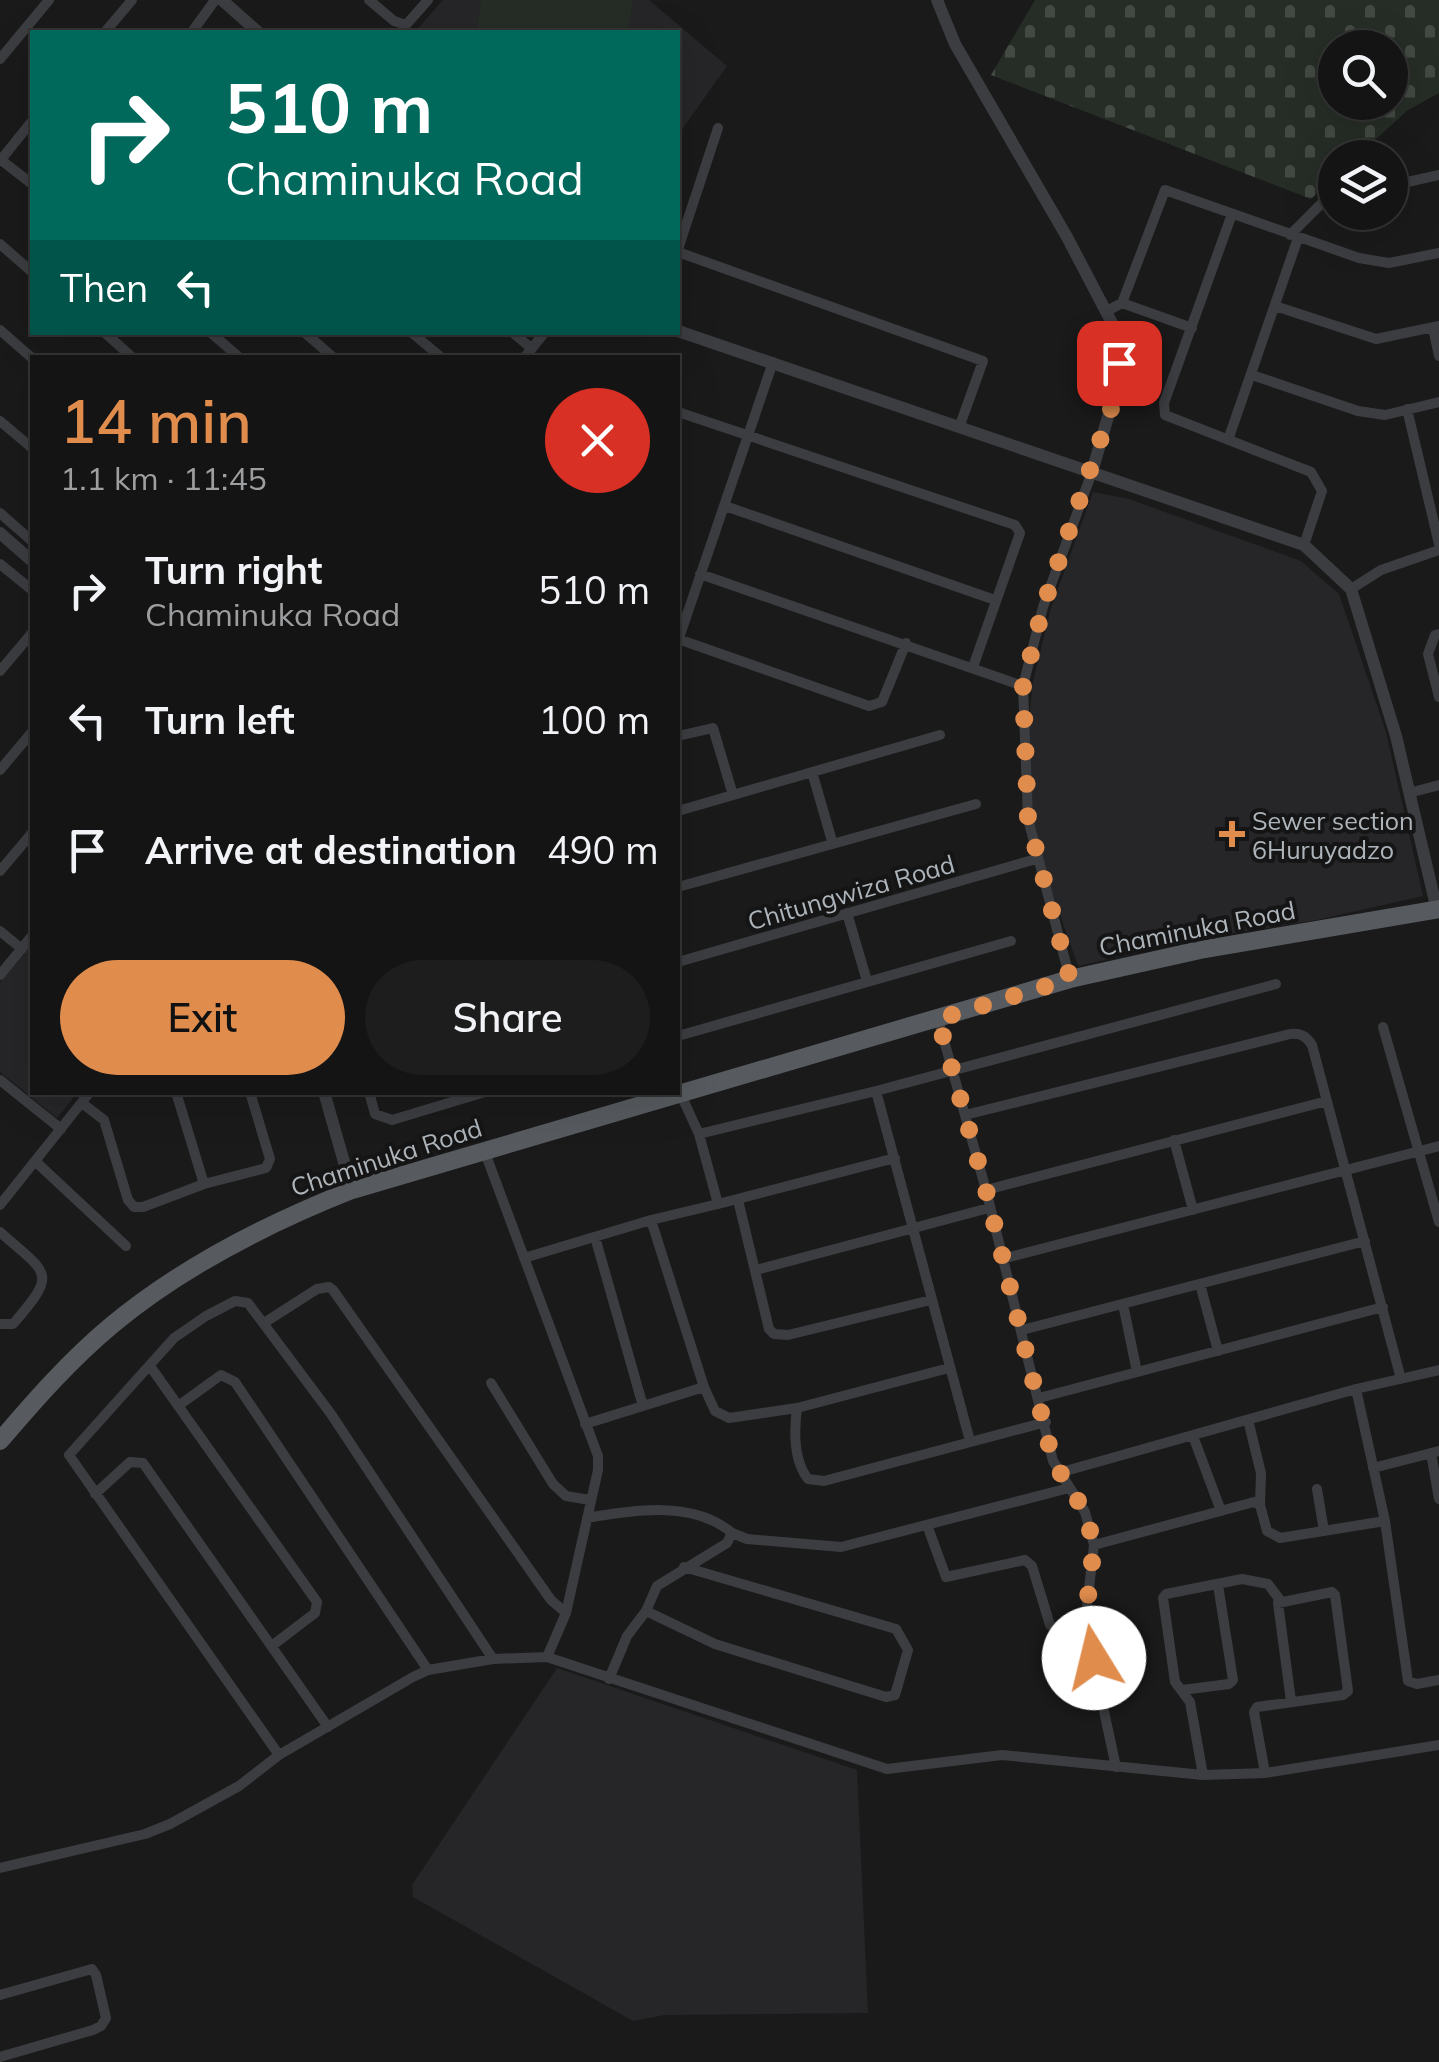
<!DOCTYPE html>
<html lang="en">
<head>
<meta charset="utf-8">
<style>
	:root { --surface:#141414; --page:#1d1d1d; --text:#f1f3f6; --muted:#9d9ea0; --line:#333334; --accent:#e08c4d }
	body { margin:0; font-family:Mulish,sans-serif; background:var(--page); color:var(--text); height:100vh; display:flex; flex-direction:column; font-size:38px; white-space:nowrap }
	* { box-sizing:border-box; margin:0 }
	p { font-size:32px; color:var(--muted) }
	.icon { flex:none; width:55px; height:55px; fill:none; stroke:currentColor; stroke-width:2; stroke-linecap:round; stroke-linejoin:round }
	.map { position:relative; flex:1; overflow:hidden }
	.details { position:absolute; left:30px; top:355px; width:650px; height:740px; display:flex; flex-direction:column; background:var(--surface); border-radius:0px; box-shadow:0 10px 40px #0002,0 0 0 2px var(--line) }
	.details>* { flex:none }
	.hud { position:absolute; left:30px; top:30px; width:650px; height:305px; border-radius:0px; box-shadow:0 10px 40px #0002,0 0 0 2px var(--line); background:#00695c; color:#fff; overflow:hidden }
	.controls { position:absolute; left:1318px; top:30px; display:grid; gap:20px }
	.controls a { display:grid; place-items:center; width:90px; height:90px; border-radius:50%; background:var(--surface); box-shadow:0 10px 40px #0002,0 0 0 2px var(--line); font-size:50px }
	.pin { position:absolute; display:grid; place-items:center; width:85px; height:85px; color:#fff; margin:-42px; border-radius:20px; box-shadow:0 5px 15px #0006 }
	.me { position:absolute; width:110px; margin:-55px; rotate:351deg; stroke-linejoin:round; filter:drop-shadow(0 0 8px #0008) }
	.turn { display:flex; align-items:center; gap:35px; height:210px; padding:0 30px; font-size:45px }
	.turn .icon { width:130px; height:130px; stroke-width:2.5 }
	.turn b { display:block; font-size:70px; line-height:85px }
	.then { display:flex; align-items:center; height:95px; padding:0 30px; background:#0003; gap:20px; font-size:38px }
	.round { display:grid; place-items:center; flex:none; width:105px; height:105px; border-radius:52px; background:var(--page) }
	.overview { display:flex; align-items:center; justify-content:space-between; height:170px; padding:0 30px }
	h1 { font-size:60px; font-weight:600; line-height:75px; color:var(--accent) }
	.button { display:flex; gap:20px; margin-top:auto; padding:20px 30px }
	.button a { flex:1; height:115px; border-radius:60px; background:var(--accent); color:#111; font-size:40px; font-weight:600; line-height:115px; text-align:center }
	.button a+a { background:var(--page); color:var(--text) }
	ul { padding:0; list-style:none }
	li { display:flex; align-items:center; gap:30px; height:130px; padding:0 30px }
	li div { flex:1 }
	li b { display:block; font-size:38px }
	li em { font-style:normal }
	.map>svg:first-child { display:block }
</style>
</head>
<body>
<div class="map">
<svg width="1439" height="2062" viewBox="0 0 1439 2062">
	<defs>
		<pattern id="cemetery-stones" width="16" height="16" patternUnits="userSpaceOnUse" patternTransform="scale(2.5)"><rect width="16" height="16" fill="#262d26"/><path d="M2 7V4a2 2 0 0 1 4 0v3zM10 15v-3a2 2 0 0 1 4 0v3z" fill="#434943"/></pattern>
	</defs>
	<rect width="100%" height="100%" fill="#1a1a1b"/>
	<path fill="#262628" d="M443 0H649L727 66 678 135V32H415Z
		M1093 492 1129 499 1301 561 1339 594 1386 732 1423 896 1317 920 1207 937 1078 966 1023 809 1032 686 1051 608Z
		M32 945V1092L77 1093 57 1118 0 1072V982Z
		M557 1668 857 1770 868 2013 665 2015 633 2021 413 1897 412 1885Z"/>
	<path fill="url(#cemetery-stones)" fill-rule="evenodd" d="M1035 0H1439V93L1408 110 1356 157 1335 158V176L1311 199 991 75ZM1335 48H1390V102H1335Z"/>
	<path fill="#262d26" d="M481 0H633L628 32H477Z"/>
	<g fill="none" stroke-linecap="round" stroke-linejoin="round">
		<path stroke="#3b3d40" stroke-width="10" d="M369 0 394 21 406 25 428 0
			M105 32 132 0
			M192 32 215 0
			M0 59 49 0
			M1 160 32 184
			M0 161 32 121
			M1390 186 1439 175
			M1232 214 1164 403 1165 415 1311 472 1322 491 1304 545
			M1290 235 1335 190
			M0 244 32 272
			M678 249 718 128
			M678 252 983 361 960 425
			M1122 303 1165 190 1359 258 1389 263 1439 253
			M1275 306 1376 339 1439 326
			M1107 311 1122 303 1192 328
			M1433 328 1439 356
			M0 330 32 358
			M104 332 133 358
			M210 332 240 358
			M304 332 334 358
			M411 332 442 358
			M512 332 531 348
			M524 358 545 332
			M1252 375 1358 411 1385 415 1439 402
			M1407 409 1439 544
			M678 412 1015 525 1020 533 973 667
			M0 421 32 448
			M1228 440 1298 238
			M725 506 995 600
			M0 513 32 541
			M0 564 32 590
			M700 574 1023 686
			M1351 589 1381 570 1439 550
			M1439 634 1435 635 1428 654 1439 697
			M678 639 869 706 882 702 906 643
			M678 641 773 362
			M0 671 32 633
			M678 736 713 728 733 795
			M0 770 32 732
			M812 772 832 841
			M1409 793 1439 785
			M678 811 940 735
			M0 871 32 833
			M678 887 976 804
			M847 913 867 981
			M0 931 22 949
			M678 962 1036 859
			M0 975 32 936
			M1070 979 1028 819 1023 686 1043 607 1092 472
			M938 1019 986 1190 1053 1461 1085 1512 1094 1545 1085 1623 1116 1767
			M1383 1027 1439 1222
			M678 1036 1011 941
			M0 1080 61 1129
			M876 1091 970 1441
			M176 1092 204 1184
			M369 1092 375 1114 392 1120 485 1092
			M680 1093 699 1134
			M82 1103 104 1120 128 1200 134 1207H143L204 1184 266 1168 270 1159 250 1092
			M965 1115 1290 1034C1301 1033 1306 1036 1312 1045L1401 1379
			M1174 1140 1193 1210
			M484 1150 598 1456V1470L566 1613 547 1657 887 1769 1002 1755 1203 1775 1265 1773 1439 1745
			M895 1158 718 1204 699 1134 876 1091 1276 984
			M35 1161 126 1246
			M986 1190 1327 1101
			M738 1200 769 1329 774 1334 788 1335 931 1300
			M0 1205 90 1092
			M651 1220 704 1387 715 1411 729 1418 797 1408
			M0 1232C48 1275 59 1271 13 1324H0
			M595 1237 643 1406
			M524 1258 651 1220 718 1204
			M1002 1259 1439 1146
			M756 1270 989 1208
			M1200 1284 1218 1351
			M1123 1304 1137 1372
			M264 1323 317 1289 329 1287 333 1290 551 1600 566 1613
			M1022 1330 1365 1241
			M150 1366 317 1602 315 1613 273 1645
			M949 1368 797 1408C794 1431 793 1460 808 1479L824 1481 1046 1422
			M491 1383 553 1484 566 1496 590 1500
			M1356 1389 1385 1521 1408 1681 1417 1684 1439 1680
			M1039 1398 1383 1307
			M178 1406 221 1375 235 1382 428 1670
			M1248 1420 1261 1473 1260 1505
			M585 1424 704 1387
			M1193 1436 1221 1511
			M1431 1453 1439 1499
			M1373 1468 1439 1451
			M1062 1472 1356 1389 1439 1370
			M1317 1489 1324 1531
			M95 1494 130 1462 143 1463 328 1727
			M587 1518C633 1510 694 1500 732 1533L727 1543 657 1586 646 1611 627 1636 609 1679
			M927 1525 946 1577 1025 1560 1032 1566 1050 1625 1059 1628 1085 1623
			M732 1533 747 1539 841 1547 1069 1488
			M1094 1545 1254 1502 1260 1505 1267 1531 1280 1538 1385 1521
			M646 1611 715 1644 886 1697 895 1695 908 1650 896 1629 684 1567
			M1182 1690 1229 1684 1233 1680 1218 1585
			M279 1755 69 1455 174 1338 206 1316 235 1301 248 1303 331 1414 493 1659 547 1657
			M1265 1773 1254 1712 1257 1707 1343 1695 1348 1691 1335 1595 1332 1592 1278 1603 1291 1701
			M1203 1775 1190 1702 1175 1682 1163 1598 1166 1594 1242 1579 1268 1584 1280 1600
			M0 1868 145 1834 170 1824 239 1786 279 1755 413 1677 428 1670 493 1659
			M0 1995 92 1969 96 1975 106 2018 101 2026 93 2030 0 2057"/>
		<path stroke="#3b3d40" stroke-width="12" d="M222 0 258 32
			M937 0 955 44 1067 237 1112 323 1120 375 1092 472
			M678 331 1304 545 1351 589 1396 736 1437 910
			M0 533 32 561
			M324 1092 352 1190"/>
		<path stroke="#575b5f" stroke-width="18" d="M0 1441C35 1400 70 1360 112 1325 183 1266 266 1224 352 1190L1070 979 1200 950 1439 909"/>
	</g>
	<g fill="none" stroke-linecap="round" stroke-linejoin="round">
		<path stroke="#e08c4d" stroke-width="18" stroke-dasharray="0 32.4" d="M1094 1658 1085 1623 1094 1545 1085 1512 1053 1461 986 1190 938 1019 1070 979 1028 819 1023 686 1043 607 1114 400 1119 363"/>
	</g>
	<path fill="#e08c4d" stroke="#151516" stroke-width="4" d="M1227 819h10v10h10v10h-10v10h-10v-10h-10v-10h10z"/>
	<g text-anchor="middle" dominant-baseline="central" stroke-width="8" stroke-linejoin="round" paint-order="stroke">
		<g font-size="25" fill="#adb4ba" stroke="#151516" text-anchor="start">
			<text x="1252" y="820">Sewer section<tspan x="1252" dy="29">6Huruyadzo</tspan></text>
		</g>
		<g font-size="25" fill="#adb4ba" stroke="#151516">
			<text transform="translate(851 892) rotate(-16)">Chitungwiza Road</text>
			<text transform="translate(1197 928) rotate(-11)">Chaminuka Road</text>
			<text transform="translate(386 1157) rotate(-18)">Chaminuka Road</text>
		</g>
	</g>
</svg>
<div class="controls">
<a><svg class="icon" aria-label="search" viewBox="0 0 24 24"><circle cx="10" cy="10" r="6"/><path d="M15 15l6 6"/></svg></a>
<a><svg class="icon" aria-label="layers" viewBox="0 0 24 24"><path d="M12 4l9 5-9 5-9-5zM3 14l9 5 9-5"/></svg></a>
</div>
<div class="pin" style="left:1119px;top:363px;background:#d93025"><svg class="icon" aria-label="arrive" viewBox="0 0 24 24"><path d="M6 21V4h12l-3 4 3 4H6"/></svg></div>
<svg class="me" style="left:1094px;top:1658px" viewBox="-20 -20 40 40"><circle r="19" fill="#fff"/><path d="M0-13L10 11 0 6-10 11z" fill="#e08c4d"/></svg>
<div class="hud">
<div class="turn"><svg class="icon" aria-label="right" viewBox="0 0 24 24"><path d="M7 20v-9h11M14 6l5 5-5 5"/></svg><div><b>510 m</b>Chaminuka Road</div></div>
<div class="then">Then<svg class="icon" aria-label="left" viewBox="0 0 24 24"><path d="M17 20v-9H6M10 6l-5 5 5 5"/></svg></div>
</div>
<section class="details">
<div class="overview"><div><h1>14 min</h1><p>1.1 km · 11:45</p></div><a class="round" style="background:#d93025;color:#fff"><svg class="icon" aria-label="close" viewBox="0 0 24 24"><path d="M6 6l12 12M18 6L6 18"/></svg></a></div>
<ul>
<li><svg class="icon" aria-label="right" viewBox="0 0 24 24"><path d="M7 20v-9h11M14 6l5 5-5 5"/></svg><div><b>Turn right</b><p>Chaminuka Road</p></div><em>510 m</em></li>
<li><svg class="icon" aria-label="left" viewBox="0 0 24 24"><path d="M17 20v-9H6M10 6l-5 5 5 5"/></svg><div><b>Turn left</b></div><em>100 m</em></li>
<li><svg class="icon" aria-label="arrive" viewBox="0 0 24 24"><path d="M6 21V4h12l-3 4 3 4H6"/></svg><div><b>Arrive at destination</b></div><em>490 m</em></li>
</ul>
<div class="button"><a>Exit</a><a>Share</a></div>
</section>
</div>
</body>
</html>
